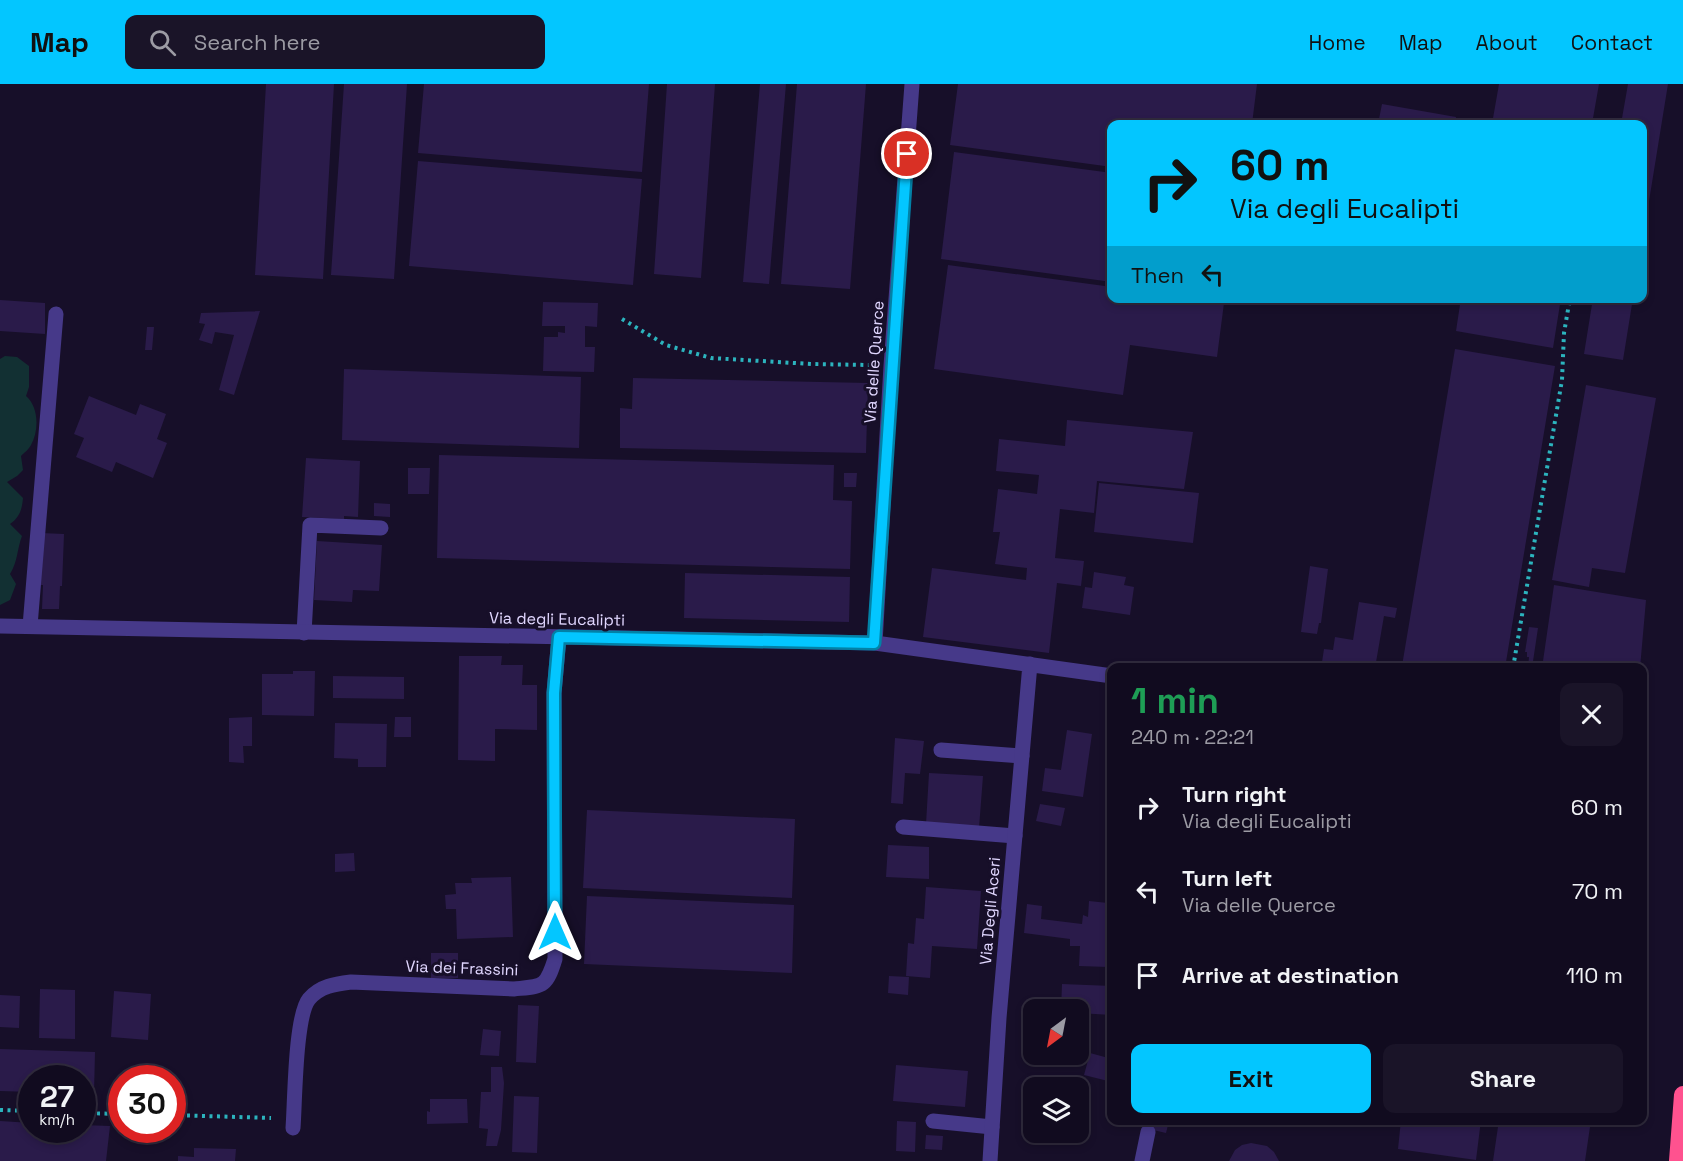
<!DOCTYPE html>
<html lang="en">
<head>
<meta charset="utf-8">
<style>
	:root { --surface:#110b1f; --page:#1a1428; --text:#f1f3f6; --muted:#9c9ba4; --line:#302b3d; --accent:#03c6ff }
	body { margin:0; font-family:"Space Grotesk",sans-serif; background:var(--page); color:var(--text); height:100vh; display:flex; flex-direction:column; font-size:22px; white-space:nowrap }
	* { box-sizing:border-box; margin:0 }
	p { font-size:20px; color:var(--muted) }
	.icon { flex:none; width:33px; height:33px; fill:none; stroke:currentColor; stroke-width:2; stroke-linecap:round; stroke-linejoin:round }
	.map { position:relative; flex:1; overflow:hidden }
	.side { position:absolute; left:1107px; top:579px; width:540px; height:462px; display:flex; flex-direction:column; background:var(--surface); border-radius:12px; box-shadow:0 3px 9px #0003,0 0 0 2px var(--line) }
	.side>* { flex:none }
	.top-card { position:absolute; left:1107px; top:36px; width:540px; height:183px; border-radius:12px; box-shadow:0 3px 9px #0003,0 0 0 2px var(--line); background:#03c6ff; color:#111; overflow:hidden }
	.needle { width:39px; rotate:212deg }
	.buttons { position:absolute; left:1023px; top:915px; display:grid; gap:12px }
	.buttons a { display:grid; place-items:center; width:66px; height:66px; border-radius:12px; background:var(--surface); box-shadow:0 3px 9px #0003,0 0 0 2px var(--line); font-size:30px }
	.speed { position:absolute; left:18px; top:981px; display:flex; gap:12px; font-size:30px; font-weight:700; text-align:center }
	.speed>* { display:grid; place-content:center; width:78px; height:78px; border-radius:50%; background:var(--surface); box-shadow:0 3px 9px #0003,0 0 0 2px var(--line); line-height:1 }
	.speed small { font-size:15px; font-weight:400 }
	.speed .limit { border:9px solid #d22; background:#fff; color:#111 }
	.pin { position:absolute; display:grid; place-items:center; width:51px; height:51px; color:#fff; margin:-26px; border:3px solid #fff; border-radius:50%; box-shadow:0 2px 6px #0007 }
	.me { position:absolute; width:66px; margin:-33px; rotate:0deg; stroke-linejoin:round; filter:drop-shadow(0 0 4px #0008) }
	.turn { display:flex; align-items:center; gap:21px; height:126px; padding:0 24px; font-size:27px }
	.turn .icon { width:78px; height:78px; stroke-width:2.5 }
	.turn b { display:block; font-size:42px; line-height:51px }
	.then { display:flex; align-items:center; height:57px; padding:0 24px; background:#0003; gap:12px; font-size:22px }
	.round { display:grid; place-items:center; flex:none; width:63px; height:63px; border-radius:12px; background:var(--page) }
	.overview { display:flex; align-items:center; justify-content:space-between; height:102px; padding:0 24px }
	h1 { font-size:36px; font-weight:700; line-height:45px; color:#1e9e55 }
	.action { display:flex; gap:12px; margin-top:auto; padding:12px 24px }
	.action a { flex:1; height:69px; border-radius:12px; background:var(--accent); color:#111; font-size:24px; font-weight:700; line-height:69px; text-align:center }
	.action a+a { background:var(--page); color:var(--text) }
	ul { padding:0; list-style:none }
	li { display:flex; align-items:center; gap:18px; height:84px; padding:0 24px }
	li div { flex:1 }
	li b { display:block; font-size:22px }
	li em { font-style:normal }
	header { display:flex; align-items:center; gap:36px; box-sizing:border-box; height:84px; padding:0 30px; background:var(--accent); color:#111 }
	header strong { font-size:28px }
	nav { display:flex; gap:33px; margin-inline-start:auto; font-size:21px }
	.search { width:420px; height:54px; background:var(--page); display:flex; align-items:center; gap:15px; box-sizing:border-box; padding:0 21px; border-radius:12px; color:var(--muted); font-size:22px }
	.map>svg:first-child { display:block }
</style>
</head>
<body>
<header>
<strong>Map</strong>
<div class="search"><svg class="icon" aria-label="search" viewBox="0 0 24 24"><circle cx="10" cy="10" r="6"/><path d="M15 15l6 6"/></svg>Search here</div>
<nav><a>Home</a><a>Map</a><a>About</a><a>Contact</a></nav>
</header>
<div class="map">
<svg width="1683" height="1077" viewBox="0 0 1683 1077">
	<rect width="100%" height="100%" fill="#170f29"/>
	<path fill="#123033" d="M5 272 17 273 29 282V303L26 312C39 323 39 347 31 361 29 365 24 369 21 372L23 386 17 392 7 398 23 414C22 425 20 433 10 440L22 452C17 465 18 477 10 490L16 500 10 516 0 521V275Z"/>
	<path fill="#2a1b4a" d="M266 0H334L323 195 255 191Z
		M344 0H407L394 195 331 191Z
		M424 0H649L642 88 418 69Z
		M667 0H715L701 194 654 190Z
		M760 0H786L769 200 743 198Z
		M797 0H866L850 205 781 200Z
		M958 0H1257L1252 40H1112V83L950 61Z
		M1499 0H1599L1592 40H1492Z
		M1628 0H1668L1644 148 1642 40H1621Z
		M1382 20 1456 33 1455 40H1378Z
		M954 68 1112 89V198L941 175Z
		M418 77 642 95 633 201 409 182Z
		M948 181 1112 203V214H1193L1224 219 1217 273 1130 261 1123 311 934 285Z
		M1461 214H1561L1553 264 1456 247Z
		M1593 214H1633L1623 276 1584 270Z
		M0 216 45 219V250L0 247Z
		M543 218 598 219 597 243 585 242V263H595L594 288 543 287 544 253H558V248L565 249V242H542Z
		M260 227 234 311 219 306 234 251 215 248 212 260 199 256 205 240 199 239 201 229Z
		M147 243H154L152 266H145Z
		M1455 265 1555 282 1505 584 1402 582Z
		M344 285 581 293 579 364 342 356Z
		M633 294 868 299 866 369 620 364V324L632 325Z
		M1586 301 1656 314 1625 489 1592 484 1589 503 1552 496Z
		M89 312 136 331 140 320 166 330 157 355 167 359 153 394 116 378 112 388 76 373 84 354 74 350Z
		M1067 336 1193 348 1184 405 1097 397 1094 429 1060 425 1055 474 1084 477 1081 502 1057 499 1049 569 923 553 932 484 1026 496 1027 484 995 480 1000 448H993L998 405 1037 410 1039 391 996 387 999 355 1065 362Z
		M439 371 834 381 833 416 852 417 850 485 437 474Z
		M306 374 360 377 358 433 344 432V435L302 433Z
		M408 384H430L429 410H408Z
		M844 389H857L856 403H844Z
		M1099 399 1199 409 1193 459 1094 448Z
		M374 419 390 420V433L374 432Z
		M41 449 64 450 62 502H60L59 525H42L43 501H40Z
		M317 457 382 461 379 507 353 506 352 518 314 516Z
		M1310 482 1328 485 1321 539H1319L1317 550 1301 548Z
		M1094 488 1126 493 1124 501 1134 503 1130 531 1082 524 1085 503 1092 504Z
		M685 489 850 493 849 538 684 534Z
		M1554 501 1646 516 1640 584H1542Z
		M1359 518 1397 524 1395 534 1384 532 1375 584H1330L1331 580 1322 578 1324 565 1333 566 1335 553 1353 556Z
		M1529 543 1538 544 1532 584H1528L1529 573H1527V568H1525Z
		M459 572H502L501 581H523L522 601H537V646L495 645V677L458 676Z
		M293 587H315L314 632 262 631V590H293Z
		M333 592 404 593V615L333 614Z
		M252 633V662H243L244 679 229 678V634Z
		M395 633H411V653H394Z
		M335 639 387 640 386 683H358V675L334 674Z
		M1067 646 1092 650 1083 713 1042 707 1045 684 1061 686Z
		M895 654 924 657 920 690 905 689 903 720 891 719Z
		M929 689 983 692 979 744 926 740Z
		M1040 720 1065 724 1061 742 1036 737Z
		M587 726 795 735 792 814 583 804Z
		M888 761 929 763V795L886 793Z
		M354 769 355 787 335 788V770Z
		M511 793 513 853 457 855 456 825H446L445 811 456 810 455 799H472L471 794Z
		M926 803 981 807 977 865 932 862 930 894 906 892 908 859 914 860 916 834 924 835Z
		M587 812 794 821 792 889 584 880Z
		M1089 817 1108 819 1105 856H1109L1108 883 1079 882 1080 862H1070V855L1024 849 1027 820 1042 822 1041 835 1082 840 1083 831 1088 833Z
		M431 869H458V894H431Z
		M889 892 909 893 908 911 888 909Z
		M1062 900 1112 902V931L1078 929V926H1061Z
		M40 905 75 906V955L39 954Z
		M114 907 151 910 148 956 111 953Z
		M0 911 20 912 19 944 0 943Z
		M518 921 539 922 536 979 516 978Z
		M483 945 501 947 499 972 480 971Z
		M0 965 95 968 94 1010H82V994H32V1008L0 1007Z
		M1090 969 1112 975V998L1084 991Z
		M896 981 968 987 965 1023 893 1017Z
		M491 983H502L504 999 501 1046 497 1062H486L488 1045 479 1044 481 1008H491Z
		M514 1012 539 1013 537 1069 512 1068Z
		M430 1015H467L468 1039 427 1040V1027L430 1028Z
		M1151 1036 1169 1037 1166 1049 1149 1045Z
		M1401 1036H1481L1476 1076 1398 1065Z
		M1499 1036H1591L1585 1077H1493Z
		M0 1037 32 1039V1046H82V1041L110 1042 106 1077H0Z
		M897 1037 916 1038 915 1068 896 1067Z
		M926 1051 943 1052 942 1066 925 1065Z
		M1251 1059 1267 1062 1274 1068 1279 1077H1229L1235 1066 1242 1061Z
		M194 1064 236 1065 235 1077H178V1072L194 1073Z"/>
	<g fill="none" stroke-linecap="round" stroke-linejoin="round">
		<path stroke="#2cb4be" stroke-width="4" stroke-dasharray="3 4.5" stroke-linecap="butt" d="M622 235 666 261 711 274 811 280 870 281
			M1513 584 1562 296 1564 249 1570 214
			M0 1026 32 1027
			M82 1029 122 1030
			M172 1031 271 1034"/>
		<path stroke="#463989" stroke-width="15" d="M30 542 56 230
			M304 549 310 441 381 444
			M941 666 1022 672
			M903 743 1015 752
			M933 1037 992 1043
			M1142 1077 1148 1048"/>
		<path stroke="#463989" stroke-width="15" d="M0 542 875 559 1112 592
			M875 559 891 282 912 0
			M293 1044C295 1019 295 932 309 915 320 902 335 900 351 898L514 905C543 902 546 904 555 875L554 609 559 553
			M990 1077 999 934 1030 580"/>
		<path stroke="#ff528f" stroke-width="18" d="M1678 1077 1683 1011"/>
	</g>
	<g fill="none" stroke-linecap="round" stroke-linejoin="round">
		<defs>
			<path id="route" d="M555 848 554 609 559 553 874 559 907 70"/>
		</defs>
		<use href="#route" stroke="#0281a6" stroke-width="15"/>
		<use href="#route" stroke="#03c6ff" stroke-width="10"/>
	</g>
	<g text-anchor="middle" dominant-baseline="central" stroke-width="6" stroke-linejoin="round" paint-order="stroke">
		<g font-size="16" fill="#e1d7ff" stroke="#170f29">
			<text transform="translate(874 278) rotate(-86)">Via delle Querce</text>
			<text transform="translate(557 535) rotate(1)">Via degli Eucalipti</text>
			<text transform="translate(990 827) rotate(-85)">Via Degli Aceri</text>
			<text transform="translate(462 884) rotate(2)">Via dei Frassini</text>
		</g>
	</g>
</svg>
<div class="buttons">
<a><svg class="needle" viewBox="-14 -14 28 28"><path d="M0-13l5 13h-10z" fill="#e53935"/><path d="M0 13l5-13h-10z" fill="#9c9ba4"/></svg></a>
<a><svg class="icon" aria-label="layers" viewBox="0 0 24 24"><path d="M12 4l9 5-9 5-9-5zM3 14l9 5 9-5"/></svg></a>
</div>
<div class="speed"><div>27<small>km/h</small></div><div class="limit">30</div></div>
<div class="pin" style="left:907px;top:70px;background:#d93025"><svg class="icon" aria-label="arrive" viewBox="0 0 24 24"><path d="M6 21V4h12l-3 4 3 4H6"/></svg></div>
<svg class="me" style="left:555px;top:848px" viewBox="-20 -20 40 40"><path d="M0-17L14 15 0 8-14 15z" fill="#03c6ff" stroke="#fff" stroke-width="4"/></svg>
<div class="top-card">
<div class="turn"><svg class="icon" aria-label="right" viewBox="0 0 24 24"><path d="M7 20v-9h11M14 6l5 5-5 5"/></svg><div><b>60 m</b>Via degli Eucalipti</div></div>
<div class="then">Then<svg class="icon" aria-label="left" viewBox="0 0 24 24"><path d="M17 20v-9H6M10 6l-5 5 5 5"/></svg></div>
</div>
<section class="side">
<div class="overview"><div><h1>1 min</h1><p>240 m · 22:21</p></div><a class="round"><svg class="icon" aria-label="close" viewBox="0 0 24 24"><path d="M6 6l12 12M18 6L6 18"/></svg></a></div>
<ul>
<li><svg class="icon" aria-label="right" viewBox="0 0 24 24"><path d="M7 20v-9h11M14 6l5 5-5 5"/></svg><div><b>Turn right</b><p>Via degli Eucalipti</p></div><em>60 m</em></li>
<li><svg class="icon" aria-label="left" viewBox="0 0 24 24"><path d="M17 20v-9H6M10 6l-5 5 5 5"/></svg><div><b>Turn left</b><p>Via delle Querce</p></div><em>70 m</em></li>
<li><svg class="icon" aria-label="arrive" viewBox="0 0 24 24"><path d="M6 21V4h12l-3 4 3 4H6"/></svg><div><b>Arrive at destination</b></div><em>110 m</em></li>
</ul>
<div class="action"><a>Exit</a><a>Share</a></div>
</section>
</div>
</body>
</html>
